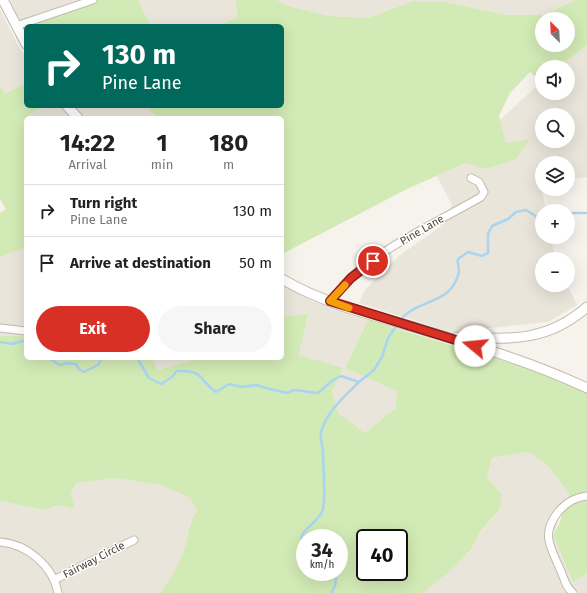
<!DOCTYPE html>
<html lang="en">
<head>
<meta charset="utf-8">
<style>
	:root { --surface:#fff; --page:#f6f6f6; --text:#222; --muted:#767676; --line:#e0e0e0; --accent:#d93025 }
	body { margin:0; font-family:"Fira Sans",sans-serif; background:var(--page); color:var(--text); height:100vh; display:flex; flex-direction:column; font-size:15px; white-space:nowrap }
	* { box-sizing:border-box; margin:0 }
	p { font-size:13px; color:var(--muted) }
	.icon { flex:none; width:22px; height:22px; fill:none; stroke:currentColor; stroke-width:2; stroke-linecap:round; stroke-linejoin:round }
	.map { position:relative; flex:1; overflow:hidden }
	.drawer { position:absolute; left:24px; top:116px; width:260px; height:244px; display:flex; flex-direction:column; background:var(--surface); border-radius:6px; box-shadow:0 4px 16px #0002 }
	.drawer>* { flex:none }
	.top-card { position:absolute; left:24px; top:24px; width:260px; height:84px; border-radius:6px; box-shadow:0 4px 16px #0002; background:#00695c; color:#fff; overflow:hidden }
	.needle { width:26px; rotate:336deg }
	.buttons { position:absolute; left:535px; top:12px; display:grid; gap:8px }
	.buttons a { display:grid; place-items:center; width:40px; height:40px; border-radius:50%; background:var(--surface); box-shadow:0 4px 16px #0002; font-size:20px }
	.speed { position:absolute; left:296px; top:529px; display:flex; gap:8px; font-size:20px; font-weight:700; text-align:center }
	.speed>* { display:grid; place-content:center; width:52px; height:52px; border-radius:50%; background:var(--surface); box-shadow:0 4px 16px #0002; line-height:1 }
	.speed small { font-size:10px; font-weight:400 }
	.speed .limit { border:2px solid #111; border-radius:6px; background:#fff; color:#111 }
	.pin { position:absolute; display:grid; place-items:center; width:34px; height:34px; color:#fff; margin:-17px; border:2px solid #fff; border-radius:50%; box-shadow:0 1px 4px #0007 }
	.me { position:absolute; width:44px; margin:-22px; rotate:287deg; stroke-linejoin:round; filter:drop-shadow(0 0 3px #0008) }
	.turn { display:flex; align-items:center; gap:14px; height:84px; padding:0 12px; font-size:18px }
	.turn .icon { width:52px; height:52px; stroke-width:2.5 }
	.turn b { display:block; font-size:28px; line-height:34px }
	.eta { display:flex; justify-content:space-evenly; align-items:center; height:68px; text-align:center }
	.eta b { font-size:24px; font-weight:700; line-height:28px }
	.cta { display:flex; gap:8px; margin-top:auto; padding:8px 12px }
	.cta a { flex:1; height:46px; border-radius:24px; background:var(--accent); color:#fff; font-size:16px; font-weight:700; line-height:46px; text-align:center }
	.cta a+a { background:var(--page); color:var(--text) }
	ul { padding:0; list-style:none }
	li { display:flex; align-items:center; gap:12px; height:52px; padding:0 12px; border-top:1px solid var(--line) }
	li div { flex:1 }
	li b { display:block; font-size:15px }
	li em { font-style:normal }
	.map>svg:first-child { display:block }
</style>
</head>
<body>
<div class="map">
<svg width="587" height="593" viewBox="0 0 587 593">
	<rect width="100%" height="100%" fill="#f6f3ec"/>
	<path fill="#eae5da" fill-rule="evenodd" d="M10 0H87L19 22Z
		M138 0H235L238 17 217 26H151Z
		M277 0H575L544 15H506L446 2 413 1 368 18 329 16 288 6Z
		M0 9 17 44 26 58V83L5 94 0 85Z
		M587 45V177L568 180V163H542V189L546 211H542V237H551L555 259H542V285H567L577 305 548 322 451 332 359 303 365 290 399 256 440 227 452 205 437 176 466 163 485 169 529 139 506 143 500 120 542 81V93H568V67H559ZM542 115H568V141H542Z
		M41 106H146L156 117 26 118V121L24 119Z
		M25 247 26 336H0V257Z
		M282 285 314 302 368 320 345 368 398 391 396 408 365 433 338 414 332 391 299 355 308 314 282 317Z
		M152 358H198L158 370Z
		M528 452 546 464 569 493 553 535 573 582 587 573V593H423L471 551 481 532 500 509 502 494 487 478 492 458Z
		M116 478 161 485 190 498 197 511 190 521 185 547 176 570 160 593H0V501L44 510 58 505 75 509 71 493 76 483Z"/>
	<path fill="#d2eab5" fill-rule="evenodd" d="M97 0H138L151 26H26V35L21 26Z
		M235 0H277L288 6 329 16 368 18 413 1 446 2 506 15H544L575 0H587V45L559 67H542L541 81 530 72 510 93 499 116 506 143 530 139 516 159 485 169 466 163 407 189 282 254V118H154L156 117 146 106H282V26H217L238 17ZM542 19H568V45H542Z
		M26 83V106H41L24 119 26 121V250L25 248 0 257V213L6 209 0 199V85L5 94Z
		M308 314 299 355 343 368 332 391 338 413 365 433 396 408 397 391 345 368 368 320 544 373 587 394V573L573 582 553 535 559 524 569 493 546 464 528 452 492 458 487 478 502 494 500 509 481 531 471 550 449 572 423 593H160C170 579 178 566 184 549 190 533 186 526 197 511L190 498 161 485 116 478 76 483 71 493 75 509 58 505 44 510 0 501V336H26V358H152L158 370 198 358H282V317ZM305 538H339V572H305ZM365 538H399V572H365Z"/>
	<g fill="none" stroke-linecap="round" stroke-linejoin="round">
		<path stroke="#a9d4f2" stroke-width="2.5" d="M568 216 571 213H587
			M548 237 552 243 558 237
			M400 321C416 298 453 306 459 271 459 267 457 263 458 259L468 252 482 256 488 253V234L492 226 508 219 516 212 526 210 542 220
			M0 342 12 344 26 340
			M50 358 59 365 68 363 76 364 79 369 84 372 98 365 102 358
			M137 358 149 378 161 384 172 377 177 371C205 370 198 380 216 392L229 384 242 387 257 385 262 387 287 393 294 390 318 393 333 380 341 376 359 382 374 370 382 357 388 338 397 325
			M305 551C291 530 319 526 323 509 326 495 323 466 323 451 322 445 320 438 321 432 327 411 344 397 359 382
			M331 593 335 586 336 578 332 572"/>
		<defs>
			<path id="minor" d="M16 26 93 0
				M330 301C337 294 343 285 350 278 383 247 441 220 481 197L484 192 479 182 471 178
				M0 328 26 331
				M0 542C27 544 53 566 58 593
				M54 580 134 540
				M573 593C564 585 565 579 560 569 550 546 541 534 558 512 567 502 574 498 587 496"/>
			<path id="tertiary" d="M3 0 26 44
				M67 106 78 118
				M282 279C321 302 366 314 410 326 470 344 530 361 587 388
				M457 337C509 339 546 343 587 307"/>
		</defs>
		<use href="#minor" stroke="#c2bbae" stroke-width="9"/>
		<use href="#tertiary" stroke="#c2bbae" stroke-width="11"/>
		<use href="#minor" stroke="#fff" stroke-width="7"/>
		<use href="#tertiary" stroke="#fff" stroke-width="9"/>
	</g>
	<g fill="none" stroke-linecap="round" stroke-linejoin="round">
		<defs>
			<path id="route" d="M373 261 351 278 330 301 475 346"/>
		</defs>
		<use href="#route" stroke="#8d1f18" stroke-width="10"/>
		<use href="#route" stroke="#d93025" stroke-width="7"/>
		<path stroke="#f59e0b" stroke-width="7" d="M345 285 330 301 349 308"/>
	</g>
	<g text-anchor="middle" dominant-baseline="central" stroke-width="3" stroke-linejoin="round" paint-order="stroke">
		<g font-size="11" fill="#4b4439" stroke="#fff">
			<text transform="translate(422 230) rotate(-30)">Pine Lane</text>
			<text transform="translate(94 560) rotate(-27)">Fairway Circle</text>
		</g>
	</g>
</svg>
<div class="buttons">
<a><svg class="needle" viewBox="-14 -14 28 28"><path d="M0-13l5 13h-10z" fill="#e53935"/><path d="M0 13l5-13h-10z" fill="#767676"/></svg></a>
<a><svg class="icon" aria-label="sound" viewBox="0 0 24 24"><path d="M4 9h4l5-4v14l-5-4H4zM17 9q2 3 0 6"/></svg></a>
<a><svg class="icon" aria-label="search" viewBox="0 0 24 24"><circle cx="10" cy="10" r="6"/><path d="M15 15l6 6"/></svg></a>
<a><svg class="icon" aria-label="layers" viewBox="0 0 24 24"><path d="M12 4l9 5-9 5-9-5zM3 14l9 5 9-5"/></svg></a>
<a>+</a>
<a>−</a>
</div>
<div class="speed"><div>34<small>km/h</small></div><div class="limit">40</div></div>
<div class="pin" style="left:373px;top:261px;background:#d93025"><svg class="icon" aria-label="arrive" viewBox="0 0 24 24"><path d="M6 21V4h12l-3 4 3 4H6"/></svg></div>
<svg class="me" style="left:475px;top:346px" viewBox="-20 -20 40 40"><circle r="19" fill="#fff"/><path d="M0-13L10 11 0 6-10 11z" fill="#d93025"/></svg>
<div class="top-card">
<div class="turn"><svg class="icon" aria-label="right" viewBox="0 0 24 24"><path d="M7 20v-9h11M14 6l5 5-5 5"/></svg><div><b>130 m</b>Pine Lane</div></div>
</div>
<section class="drawer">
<div class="eta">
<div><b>14:22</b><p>Arrival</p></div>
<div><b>1</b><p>min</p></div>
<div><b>180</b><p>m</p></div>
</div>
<ul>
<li><svg class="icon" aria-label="right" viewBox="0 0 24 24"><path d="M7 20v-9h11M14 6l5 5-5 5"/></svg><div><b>Turn right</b><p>Pine Lane</p></div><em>130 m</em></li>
<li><svg class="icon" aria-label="arrive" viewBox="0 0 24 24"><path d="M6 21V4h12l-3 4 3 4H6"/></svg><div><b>Arrive at destination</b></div><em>50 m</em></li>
</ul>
<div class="cta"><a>Exit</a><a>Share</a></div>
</section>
</div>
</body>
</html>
